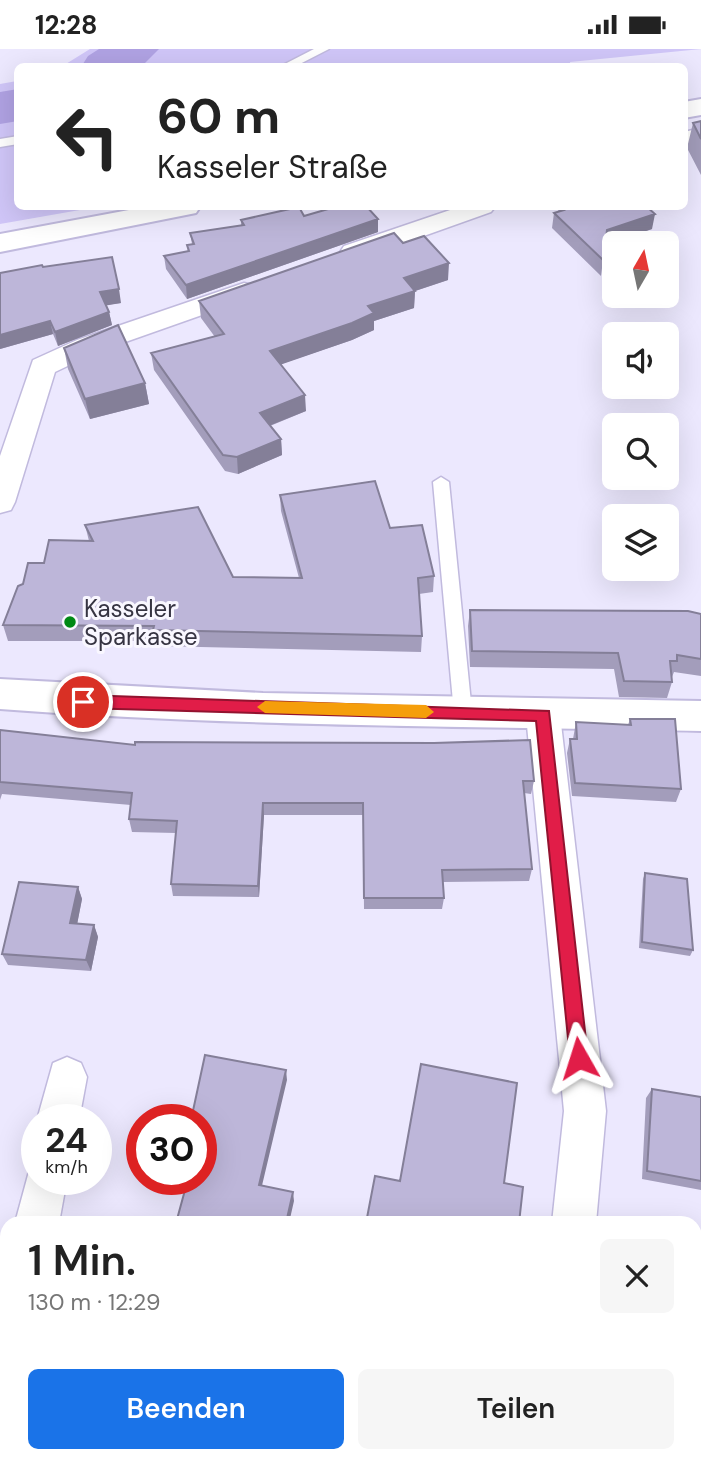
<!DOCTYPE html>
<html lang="de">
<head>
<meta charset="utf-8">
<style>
	:root { --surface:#fff; --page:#f6f6f6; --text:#222; --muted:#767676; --accent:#1a73e8 }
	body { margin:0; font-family:"DM Sans",sans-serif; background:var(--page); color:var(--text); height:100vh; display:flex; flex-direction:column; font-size:26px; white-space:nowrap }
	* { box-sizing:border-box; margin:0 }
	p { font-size:23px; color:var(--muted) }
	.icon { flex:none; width:38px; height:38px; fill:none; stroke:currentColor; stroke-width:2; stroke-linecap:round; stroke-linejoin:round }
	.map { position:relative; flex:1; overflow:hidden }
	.side { position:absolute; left:0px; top:1167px; width:702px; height:247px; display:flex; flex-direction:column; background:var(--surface); border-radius:21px 21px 0 0; box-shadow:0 7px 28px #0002 }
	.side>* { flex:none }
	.guide { position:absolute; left:14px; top:14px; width:674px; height:147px; border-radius:10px; box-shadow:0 7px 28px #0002; background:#fff; color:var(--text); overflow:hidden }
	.needle { width:46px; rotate:9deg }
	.buttons { position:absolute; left:602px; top:182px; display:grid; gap:14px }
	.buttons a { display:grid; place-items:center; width:77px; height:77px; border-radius:10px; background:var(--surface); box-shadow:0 7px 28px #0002; font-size:35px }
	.speed { position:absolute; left:21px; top:1055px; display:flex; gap:14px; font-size:35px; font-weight:700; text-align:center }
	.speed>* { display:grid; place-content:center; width:91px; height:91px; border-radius:50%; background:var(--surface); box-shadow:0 7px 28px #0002; line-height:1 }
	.speed small { font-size:18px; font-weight:400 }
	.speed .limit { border:10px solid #d22; background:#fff; color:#111 }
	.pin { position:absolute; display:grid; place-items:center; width:60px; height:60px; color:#fff; margin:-30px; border:4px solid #fff; border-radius:50%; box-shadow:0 2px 7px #0007 }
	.me { position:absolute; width:77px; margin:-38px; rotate:354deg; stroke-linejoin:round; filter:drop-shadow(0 0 5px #0008) }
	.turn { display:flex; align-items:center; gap:24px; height:147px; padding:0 28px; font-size:32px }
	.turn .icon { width:91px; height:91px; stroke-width:2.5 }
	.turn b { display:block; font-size:49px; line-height:60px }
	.round { display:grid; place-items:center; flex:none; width:74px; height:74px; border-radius:10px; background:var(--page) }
	.head { display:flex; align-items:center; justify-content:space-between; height:119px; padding:0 28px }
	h1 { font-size:42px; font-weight:600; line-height:52px }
	.cta { display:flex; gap:14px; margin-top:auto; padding:14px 28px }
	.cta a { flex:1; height:80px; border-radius:10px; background:var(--accent); color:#fff; font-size:28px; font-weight:600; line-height:80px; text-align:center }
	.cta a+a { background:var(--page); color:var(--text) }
	.status { display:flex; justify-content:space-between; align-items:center; height:49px; padding:0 35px; background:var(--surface); direction:ltr }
	.status svg { height:19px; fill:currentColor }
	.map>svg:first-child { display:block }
</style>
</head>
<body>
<div class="status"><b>12:28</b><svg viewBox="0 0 49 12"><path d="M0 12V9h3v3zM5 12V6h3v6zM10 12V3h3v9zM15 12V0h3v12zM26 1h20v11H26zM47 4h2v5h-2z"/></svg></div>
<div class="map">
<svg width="701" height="1413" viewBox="0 0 701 1413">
	<rect width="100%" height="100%" fill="#ece8fe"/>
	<path fill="#d0c6f8" d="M90 0H701L570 13 571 18H61Z
		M17 32 18 158H97L0 175V35Z"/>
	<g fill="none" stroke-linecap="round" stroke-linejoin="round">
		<path fill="#b0a2e3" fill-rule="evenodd" d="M99 0H159L141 18H81L88 7Z
			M18 40V72L0 75V43Z"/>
		<defs>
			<path id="lane" d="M314 0H329L294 18H279Z
				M18 87V95L0 98V90Z
				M441 428 449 433 472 664 469 669H457L454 664 433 433Z"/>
			<path id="street" d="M701 79V93L684 97V83Z
				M459 158H495L491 163 362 209H344L340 203 344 197Z
				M244 234 253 236 257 242 253 248 97 303 55 323 15 453 11 461 0 464V407L33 311 77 291Z
				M543 652 555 656 560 666 606 1062 596 1174H552L564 1062 526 666 531 656Z
				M67 1008 81 1014 87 1028 79 1071H37L53 1014Z
				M37 1113V1130H67L59 1174H15L31 1115Z
				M7 1295V1372L0 1375V1298Z
				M528 1407H576L575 1413H527Z"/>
			<path id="secondary" d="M701 50V66L684 69V53Z
				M145 158H200L196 164 186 166 0 203V185Z
				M0 630 263 644 701 652V682C467 677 233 678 0 660Z"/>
		</defs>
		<use href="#lane" stroke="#c1bade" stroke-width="3"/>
		<use href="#street" stroke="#c1bade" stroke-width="3"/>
		<use href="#secondary" stroke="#c1bade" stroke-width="4"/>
		<use href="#lane" fill="#fff" fill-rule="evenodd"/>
		<use href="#street" fill="#fff" fill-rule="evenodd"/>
		<use href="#secondary" fill="#fff" fill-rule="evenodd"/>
	</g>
	<path fill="#a39dbb" d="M701 72V126L687 99 693 74Z
		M559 158H647L652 180 605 196 601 227 552 179 554 164 558 163Z
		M304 167 378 183 187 250 166 220 164 207 188 203 187 196 192 195 190 184 241 177V171Z
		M403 194 448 231 415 242 414 259 374 272V281L352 291 281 315 306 362 270 377 281 390 282 406 238 425 225 422 154 321 151 304 215 288 201 269 199 252Z
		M43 218 121 254 106 256 109 263 112 276 58 297 53 285 0 300V224Z
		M64 299 145 334 149 355 90 370 68 320Z
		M280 446 390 479 434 527 433 543 419 545 422 587 421 603 156 597 155 592H8L3 576 23 535 44 514 89 492 85 476 233 528 299 529 281 462Z
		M470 561 701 565V627L674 623 672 628V633L667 649 619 648 614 620 470 618 468 577Z
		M630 670 681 740 676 753 572 747 567 704 570 690H573L576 673 628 676Z
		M0 681 135 696 534 732 531 745 524 744 532 820 529 832 443 833 444 849 442 860H364L363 766H264L259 848 173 847 171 835 176 784 132 783 129 770 131 756 2 745 0 751Z
		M645 824 693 901 690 907 639 899 643 830Z
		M78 838 82 850 77 875 94 876 98 888 91 922 8 916 2 905Z
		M652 1040 701 1048V1141L642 1130 646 1049Z
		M695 1243 701 1245V1361L695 1360Z
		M590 1407H621L656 1413H589Z"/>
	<path fill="#847f98" d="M655 165 652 180 604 196 607 181Z
		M378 170V183L187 250 186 236Z
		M449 214 448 231 415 242 414 259 374 272V281L352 291 271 319 270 302 368 257 404 229Z
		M119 240 121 254 103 257 100 243Z
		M109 263 112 276 58 297 55 283Z
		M50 272 53 285 0 300V286Z
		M145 334 149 355 90 370 85 350Z
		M305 346 306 362 261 380 260 364Z
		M281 390 282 406 238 425 237 408Z
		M263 754 264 766 259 848 258 837Z
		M78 838 82 850 75 886 70 874Z
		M94 876 98 888 91 922 86 911Z
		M286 1021 287 1031 260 1145 259 1136Z
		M293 1143 294 1152 289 1174H286Z"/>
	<path fill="#bdb6d9" stroke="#847f98" stroke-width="2" d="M701 72V90L693 74Z
		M299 158 304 167 335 158H367L378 170 186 236 164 207 189 202 187 196 194 195 190 184 244 176 241 171Z
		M561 158H647L655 165 607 181 603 211 554 164 564 161Z
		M394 184 403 194 424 187 449 214 404 229 415 242 368 257 374 264 352 274 270 302 305 346 260 364 281 390 237 408 223 406 151 304 224 285 199 252Z
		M112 208 119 240 100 243 109 263 55 283 50 272 0 286V224L42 216 43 218Z
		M118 276 145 334 85 350 64 299Z
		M375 432 390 479 422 476 434 527 418 529 422 587 153 581 154 577 3 576 18 537 23 535 28 514H44L49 491 93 492 85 476 198 458 233 528 302 529 280 446Z
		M470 561 688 562 701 565V610L677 606V612H670L672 633 624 632 618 604 472 602Z
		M630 670H675L681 740 575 734 570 690H577L576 673 631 676Z
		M0 681 135 696V693L434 694 530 691 534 732H523L532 820 442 821 444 849H364L363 754H263L258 837 171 835 177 772 129 770 132 744 0 733Z
		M645 824 687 830 693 901 642 893Z
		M19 833 78 838 70 874 94 876 86 911 2 905Z
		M205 1006 286 1021 259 1136 293 1143 286 1174H176L188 1130H201V1082L203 1073H201V1071H191Z
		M421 1015 517 1034 504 1134 523 1138 519 1174H366L375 1127 400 1132Z
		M652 1040 701 1048V1132L647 1122Z
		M695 1243 701 1245V1355L695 1354Z
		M395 1407H490V1413H394Z
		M594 1407H621L656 1413H594Z"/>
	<path fill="#e11d48" stroke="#92132f" stroke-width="2" d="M83 646 549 662 588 1009 586 1015 579 1018 573 1015 570 1009 536 672 83 659 75 653Z"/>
	<path fill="#f59e0b" d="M265 652 426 656 434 663 426 669 265 664 257 658Z"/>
	<circle fill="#008914" stroke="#f9f7ff" stroke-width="2.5" cx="70" cy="573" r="7"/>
	<g text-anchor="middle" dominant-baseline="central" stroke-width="6" stroke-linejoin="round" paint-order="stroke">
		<g font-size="24" fill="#363442" stroke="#f9f7ff" text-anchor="start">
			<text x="84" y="559">Kasseler<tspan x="84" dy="28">Sparkasse</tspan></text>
		</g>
	</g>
</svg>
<div class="buttons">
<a><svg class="needle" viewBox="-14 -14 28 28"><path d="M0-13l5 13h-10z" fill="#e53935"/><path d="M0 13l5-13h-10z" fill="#767676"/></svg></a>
<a><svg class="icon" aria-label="sound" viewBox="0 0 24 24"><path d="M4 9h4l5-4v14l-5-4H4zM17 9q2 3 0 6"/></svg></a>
<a><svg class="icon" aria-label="search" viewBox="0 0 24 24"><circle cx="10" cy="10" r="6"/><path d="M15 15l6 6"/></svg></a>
<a><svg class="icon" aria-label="layers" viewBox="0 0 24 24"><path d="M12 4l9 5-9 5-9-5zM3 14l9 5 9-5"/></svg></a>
</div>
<div class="speed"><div>24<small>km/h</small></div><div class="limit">30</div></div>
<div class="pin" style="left:83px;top:653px;background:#d93025"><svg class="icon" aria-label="arrive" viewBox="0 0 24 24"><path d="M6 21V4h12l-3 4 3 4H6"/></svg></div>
<svg class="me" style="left:579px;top:1009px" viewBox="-20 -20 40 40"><path d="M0-17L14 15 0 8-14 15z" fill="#e11d48" stroke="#fff" stroke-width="4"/></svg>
<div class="guide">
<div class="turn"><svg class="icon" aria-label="left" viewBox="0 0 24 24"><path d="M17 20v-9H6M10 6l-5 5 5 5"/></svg><div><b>60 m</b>Kasseler Straße</div></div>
</div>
<section class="side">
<div class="head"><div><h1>1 Min.</h1><p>130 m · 12:29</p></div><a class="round"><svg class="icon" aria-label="close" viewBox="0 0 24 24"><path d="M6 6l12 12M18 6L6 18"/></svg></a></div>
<div class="cta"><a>Beenden</a><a>Teilen</a></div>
</section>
</div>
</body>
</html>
